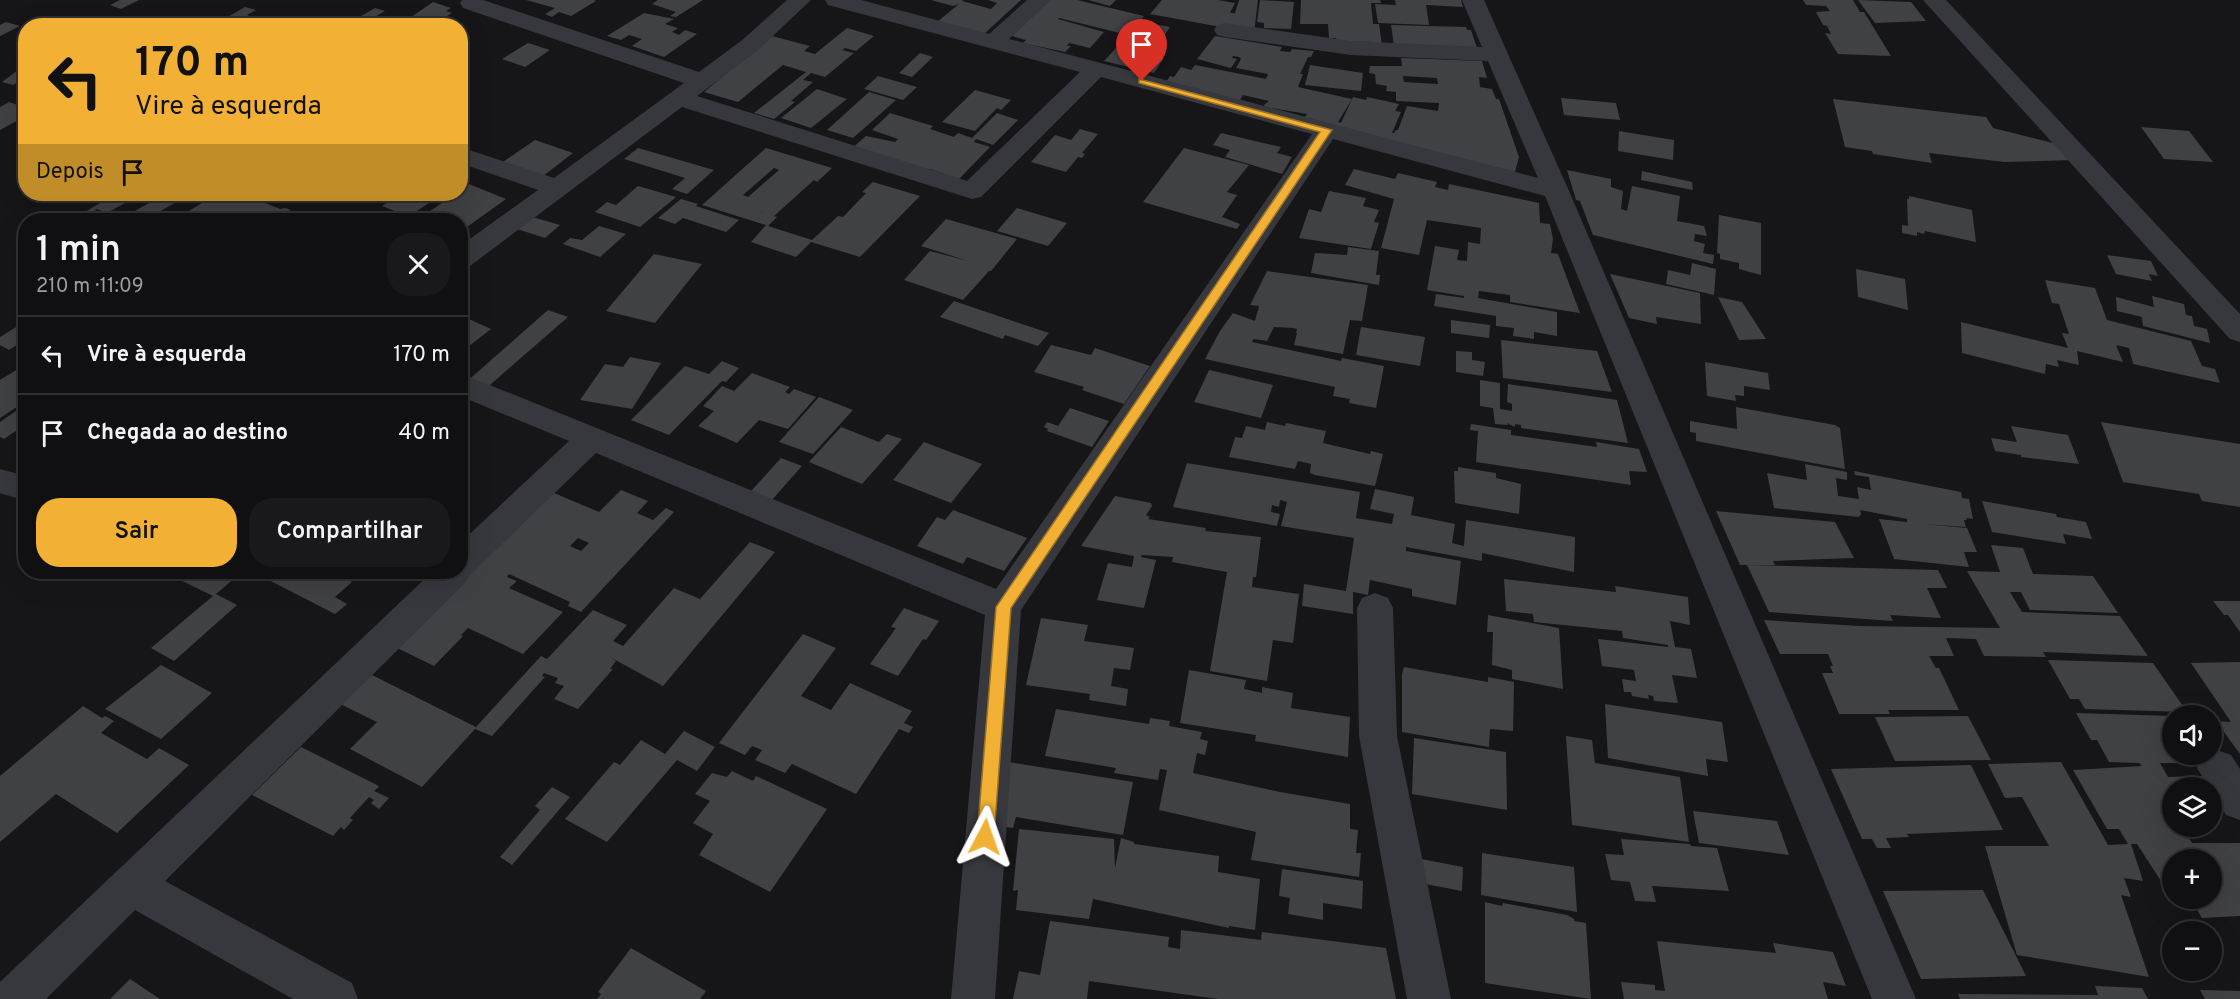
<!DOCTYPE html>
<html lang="pt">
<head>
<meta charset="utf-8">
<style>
	:root { --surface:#101012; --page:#19191b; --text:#f1f3f6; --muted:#9c9d9f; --line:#303032; --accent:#f2b134 }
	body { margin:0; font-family:Overpass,sans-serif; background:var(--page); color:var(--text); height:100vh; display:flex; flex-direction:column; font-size:22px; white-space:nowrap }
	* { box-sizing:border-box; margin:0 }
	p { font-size:20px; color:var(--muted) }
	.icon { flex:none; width:33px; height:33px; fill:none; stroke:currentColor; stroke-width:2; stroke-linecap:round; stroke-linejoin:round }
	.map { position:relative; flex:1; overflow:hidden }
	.side { position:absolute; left:18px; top:213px; width:450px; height:366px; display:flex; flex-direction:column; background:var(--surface); border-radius:24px; box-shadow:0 6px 24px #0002,0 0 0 2px var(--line) }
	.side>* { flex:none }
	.guide { position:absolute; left:18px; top:18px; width:450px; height:183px; border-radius:24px; box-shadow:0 6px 24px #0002,0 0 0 2px var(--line); background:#f2b134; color:#111; overflow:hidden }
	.tools { position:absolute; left:2162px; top:705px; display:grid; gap:12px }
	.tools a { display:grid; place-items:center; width:60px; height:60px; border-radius:50%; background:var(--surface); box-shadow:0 6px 24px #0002,0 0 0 2px var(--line); font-size:30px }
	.pin { position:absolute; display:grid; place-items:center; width:51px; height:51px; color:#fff; margin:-62px -26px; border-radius:50% 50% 50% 0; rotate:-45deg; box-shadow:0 0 6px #0007 }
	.pin .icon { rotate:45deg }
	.me { position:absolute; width:66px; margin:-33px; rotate:4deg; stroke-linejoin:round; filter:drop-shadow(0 0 4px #0008) }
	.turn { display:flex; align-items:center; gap:21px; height:126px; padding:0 18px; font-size:27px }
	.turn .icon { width:78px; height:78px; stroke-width:2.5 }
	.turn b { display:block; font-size:42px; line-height:51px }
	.then { display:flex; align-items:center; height:57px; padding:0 18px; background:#0003; gap:12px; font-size:22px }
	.round { display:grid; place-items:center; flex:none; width:63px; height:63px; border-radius:24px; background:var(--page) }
	.overview { display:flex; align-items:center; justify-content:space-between; height:102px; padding:0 18px }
	h1 { font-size:36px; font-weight:600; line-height:45px }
	.cta { display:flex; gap:12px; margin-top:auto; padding:12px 18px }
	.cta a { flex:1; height:69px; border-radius:24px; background:var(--accent); color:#111; font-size:24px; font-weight:600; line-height:69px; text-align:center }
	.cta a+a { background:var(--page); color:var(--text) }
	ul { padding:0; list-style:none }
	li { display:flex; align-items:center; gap:18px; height:78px; padding:0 18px; border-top:2px solid var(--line) }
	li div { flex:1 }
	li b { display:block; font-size:22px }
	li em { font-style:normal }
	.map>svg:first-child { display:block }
</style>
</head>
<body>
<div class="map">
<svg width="2240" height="999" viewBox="0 0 2240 999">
	<rect width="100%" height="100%" fill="#161618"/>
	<path fill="#404145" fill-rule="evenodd" d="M120 0H139L121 9 110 5Z
		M526 0H594L596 1 571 16 559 12 552 17 545 14 555 8Z
		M658 0H703L676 17 670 16 676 12 652 4Z
		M931 0H963L962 1 991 9 997 3 988 0H1021L984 34 937 22 959 4 953 6Z
		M1050 0H1077L1144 16 1140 21 1170 27 1152 55 1164 58 1154 73 1104 61 1117 47 1138 52 1118 46 1128 35 1059 18 1058 19 1104 32 1090 48 1069 43 1067 46H1071L1065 52 1023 43 1026 40 1012 36Z
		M1088 0H1116L1110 6Z
		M1162 0H1218L1235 3 1230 13H1235L1239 0H1258L1254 33 1150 14Z
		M1260 0 1294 2 1291 29 1264 28V23L1257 22Z
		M1301 0H1380L1381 3H1371L1373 24H1379L1382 45 1373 44V42L1336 41V38H1329L1328 24H1300Z
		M1395 0H1461L1463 7 1426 5 1429 25 1378 23 1375 4 1396 5Z
		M1803 0H1853L1860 12H1864L1891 56 1838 54 1825 33 1831 34 1827 26 1834 27 1823 25 1816 12 1830 11 1826 6 1806 5Z
		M1858 0 1911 2 1926 21 1875 23Z
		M433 2 451 8 446 11 452 13 430 26H398Z
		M245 7 256 10 247 15 252 17 239 26H212Z
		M375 8 385 11 368 21 356 19Z
		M644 13 674 19 665 24 678 28 672 32 679 35 685 30 697 34 664 57 632 46 642 39 629 35 621 40 607 36Z
		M6 22 20 26 0 36V25Z
		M1391 25 1466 27 1467 30H1471L1478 51 1394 46Z
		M847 28 874 36 856 51 845 48 842 50 854 53 825 77 811 73 803 80 813 82 791 101 795 102 774 119 754 113 806 72 783 65 738 102 704 92 772 36 810 46 804 51 815 54Z
		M1215 36 1282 47 1280 51 1290 52 1292 49 1314 51 1311 57H1308L1300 74H1303L1298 87 1352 99 1338 122 1341 123 1353 97 1366 100 1367 97 1399 104 1395 111 1401 112 1392 133H1394L1396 130H1398L1407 106 1438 111 1439 103 1396 101V92L1386 91 1387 86 1376 84 1375 74 1369 73 1370 66H1402L1401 58 1482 61 1487 78 1479 77 1480 87 1492 89 1496 99H1499L1519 157 1515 172 1304 119 1307 114 1265 107 1264 105 1269 101 1243 95 1240 100 1166 82 1170 76 1174 77 1181 67 1191 70 1195 65 1266 79 1268 74 1236 68 1241 59 1239 57 1233 56 1232 58 1237 59 1231 68 1197 59ZM1403 76 1437 78 1438 84 1404 82Z
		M528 43 550 50 525 67 502 59Z
		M920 53 933 57 912 77 899 73Z
		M1310 65 1363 73 1361 91 1305 85Z
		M18 70 26 72V82L22 80 13 85 2 82Z
		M878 76 917 87 903 100 864 89Z
		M817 89 847 99 811 128 781 118Z
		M975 90 1011 100 1001 110 997 108 975 131 942 122Z
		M869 92 896 100 853 138 827 130Z
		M1561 98 1616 103 1620 120 1564 115Z
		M1833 99 1986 117 1993 128 2061 145 2075 160 2004 162 1929 153 1932 163 1873 154 1872 151 1845 147Z
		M9 102 26 108V116L0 130V107Z
		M890 113 933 126 930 129 954 137 958 133 972 138 997 113 1018 120 993 145 976 139 974 142 990 147 959 179 930 169 923 175 849 151 866 136 895 142 898 139 872 130Z
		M2141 127 2189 131 2213 162 2164 159Z
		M1080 129 1098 134 1082 153 1085 154 1082 158 1078 157 1066 172 1031 162 1055 135 1071 140Z
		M1619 131 1674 140 1673 160 1618 151Z
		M1221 133 1281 147 1277 153 1292 157 1282 174 1225 157 1230 150 1213 145Z
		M535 140 573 153 538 180 497 166Z
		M638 148 714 170 687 194 672 189 685 178 624 159Z
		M766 148 832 168 817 182 814 180 774 216 748 208 777 217 768 226 812 240 838 216 843 217 866 193 862 192 873 182 920 196 860 257 811 242 796 257 751 242 766 225 702 205ZM774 168 779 170 748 197 743 195Z
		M1184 148 1249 165 1227 192 1237 195 1222 217 1240 224 1237 229 1143 202Z
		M1354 169 1395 179 1398 173 1437 182 1435 187 1448 190 1449 184 1539 203 1540 223 1550 224 1553 239 1551 253 1558 254 1580 313 1510 302V295L1479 291 1478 298 1557 312V336L1534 332V339L1513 336 1514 328 1496 326V316L1434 306 1436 294 1464 298V296L1427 290 1435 246 1459 250 1457 260 1467 261 1468 242 1480 244 1481 228 1427 220 1419 255 1381 248 1394 199 1345 185Z
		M1567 170 1611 179V187L1623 191 1621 209 1627 211 1632 186 1680 196 1677 221 1704 226 1707 236 1695 234 1694 241 1705 244 1703 253 1714 255 1713 264 1593 235 1580 201 1576 200Z
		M1642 171 1692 182 1693 190 1641 180Z
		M469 184 506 199 460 232V220H417L455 194H460V190Z
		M638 186 676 197 640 227 595 212 607 202 616 205Z
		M1329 191 1366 198 1363 206 1379 210 1374 222 1379 223 1371 249 1299 238 1309 209 1321 212Z
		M115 194H141L107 213 97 209 94 210 97 211 86 218 80 215Z
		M165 194H190L145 220H119Z
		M208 194H248L247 195 250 196 255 194H265L272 196 263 202 280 209 285 208 291 210 288 212 298 216 291 220H174L210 198 204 196Z
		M400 194 429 203 403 220H381L395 211 382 206Z
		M1909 196 1972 210 1976 242 1925 231 1924 234 1917 232V236L1902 233V225L1908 226 1907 199H1909Z
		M681 199 698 204 696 206 739 220 726 232 683 218 675 224 658 218Z
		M1017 208 1067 223 1048 246 997 231Z
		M1719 215 1761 223V275L1739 269V263L1720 259V254L1717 253Z
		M529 216 560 225 545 238 514 228Z
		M946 219 1017 239 991 271H989L963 300 904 280 930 251 968 261 921 246Z
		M599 226 626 234 600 257 563 244 570 238 582 240Z
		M1348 247 1379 251 1376 275H1380L1379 285 1311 273 1315 253 1347 255Z
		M654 254 702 264 655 323 606 311Z
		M2107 255 2151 261 2158 276 2149 274 2152 281 2116 274Z
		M1692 263 1716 269 1714 295 1666 284 1668 270 1690 275Z
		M1856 269 1905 279 1908 310 1858 297Z
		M1267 271 1368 285 1362 321 1350 320 1343 354 1294 345 1297 333H1296L1297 329 1293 328 1274 327 1267 341 1253 339 1252 342 1341 361 1342 358 1384 366 1376 408 1349 403 1350 399 1333 396 1335 387 1205 359 1220 331 1233 313 1255 321 1259 306 1250 305Z
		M1610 274 1700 293 1701 324 1656 317 1657 324 1629 318Z
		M2045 280 2095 288 2107 320 2191 341 2202 366 2215 369 2220 383 2133 364 2129 348 2116 345 2123 362 2077 351 2079 365 2057 360 2059 367 2046 364 2045 374 1962 353 1961 322 2068 348 2062 333 2069 334 2059 304 2052 303Z
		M2152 296 2184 304 2186 315 2192 316 2194 326 2207 329 2210 343 2143 326 2142 317 2117 311 2116 297 2154 307Z
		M1718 297 1742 302 1766 339 1739 340Z
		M954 301 1016 322 1049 333 1038 346 1005 335 1003 339 940 317Z
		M548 310 568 317 483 391 465 383Z
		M460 315 491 329 460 353Z
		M1451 320 1490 325 1489 338 1451 333Z
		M26 321V339L9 350 0 345V337Z
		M1361 327 1425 337 1420 366 1356 355Z
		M1501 340 1597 351 1612 392 1503 378Z
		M1051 345 1091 355 1095 348 1150 366 1124 404 1082 390 1084 387 1034 372Z
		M1456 351 1472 352V360L1485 362 1483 376 1456 372Z
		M630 357 661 363 632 409 580 400 605 364 623 367Z
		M722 361 739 368 726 382 722 381 669 435 631 420 685 366 709 374Z
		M1705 362 1768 373 1770 390 1744 386V396L1735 395 1736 401 1707 396Z
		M26 364V401L0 418V380Z
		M1209 370 1273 385 1261 418 1194 402Z
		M752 373 790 387 785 392 789 394 794 389 816 397 788 429 759 420 737 443 698 426 714 411 703 406 722 386 734 391Z
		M1480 380 1500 383V409L1512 411V404L1507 402 1508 384 1617 400 1628 443 1521 428V425L1515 424V427L1507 423 1508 425 1495 424 1493 408 1480 406Z
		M819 397 853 410 813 454 779 442Z
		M26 404V424L4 439 0 437V422Z
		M1736 407 1835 425 1840 428 1845 469 1696 441V433L1690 432V421L1737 429Z
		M1070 408 1109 421 1092 447 1047 431 1048 429 1044 427 1047 422 1058 426Z
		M1267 422 1285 426 1286 423 1326 431 1323 443 1370 454 1371 451 1383 454 1375 486 1315 475 1310 473 1311 464 1298 461 1295 469 1229 457 1235 437 1242 438 1246 426 1265 430Z
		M2101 422 2240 444V507L2202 501 2199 494 2123 482Z
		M1471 424 1511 430V435L1597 447 1596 442 1639 449 1647 472 1629 471 1631 485 1476 462 1478 431 1470 430Z
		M2011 426 2068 435 2079 464 2021 457V455L1995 451 1991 438 2017 442Z
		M841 427 879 442 887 434 902 439 862 484 809 462Z
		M924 442 982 464 951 503 893 480Z
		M781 458 802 466 763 510 742 501Z
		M1187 463 1360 492 1356 518 1392 524 1394 514 1370 509 1375 489 1414 497 1411 515 1455 524 1452 543 1464 546 1466 520 1575 537 1574 572 1482 553V561L1406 547V551L1461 561 1456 605 1412 596V589L1370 580 1368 595 1353 592V614L1302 606 1304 584 1346 591 1354 538 1281 526 1287 502 1280 500 1279 507 1272 505 1271 512 1280 514 1277 526 1173 507Z
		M1805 464 1847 472V480L1836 478 1838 496 1859 499 1857 487 1871 490 1869 477 1855 475 1854 471 1961 492 1962 498 1969 499 1973 519 1966 518 1967 520H1964L1966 527 1924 524 1967 528 1977 552H1964L1969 567 1894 559 1879 519 1907 522V519L1860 510 1861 514 1859 517 1774 508 1767 473 1807 480Z
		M1458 467 1496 473V478L1521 484 1519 514 1455 503 1454 471H1458Z
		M547 490 599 512 621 490 648 501 637 513 653 520 666 508 674 512 581 612 568 606 570 602 509 574 507 577 517 581 509 588 563 612 523 654 468 628 461 635 463 636 434 666 387 643ZM578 538 589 543 581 551 570 546Z
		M1115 496 1151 503 1152 506 1146 515 1150 517 1148 519 1206 528 1205 531 1261 537 1256 577H1253L1252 587 1299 594 1293 643 1273 640 1267 681 1210 671 1227 572 1172 562 1173 557 1142 555 1141 557 1156 560 1144 608 1097 600 1108 563 1132 567 1134 556 1081 546Z
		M1982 501 2056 514 2057 517 2086 522 2092 539 2063 534 2066 544 1992 532Z
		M953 510 1027 538 1004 571 967 557 963 564 917 546 937 517 945 520Z
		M1716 511 1835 522 1854 558 1773 561 1775 565H1747L1938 570 1947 588H1927L1941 618 1890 615 1893 621 1769 612 1747 565H1740Z
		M750 542 775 552 663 686 610 657 616 661 610 669H613L578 709 554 699 564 686 555 683 558 678 544 673 542 676 545 677 492 736 475 729 422 787 350 749 377 722 332 700 362 670 476 727 541 656 547 659 593 610 627 625 613 641 623 646 674 588 700 599Z
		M1991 545 2023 548 2033 574 2093 576 2118 613 2030 610 2021 592H2010L2022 612 2120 616 2148 656 2043 652 2046 657 1984 656 1976 639 1946 638 1954 656H1929L1936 668H1939L1959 710H1888L1890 714H1839L1822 673H1833L1830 666H1833L1828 654H1780L1764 620 1859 626 2000 628 1967 571 2000 572Z
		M181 572H242L216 594 237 605 174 661 151 648 213 596 174 577Z
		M262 572H312L322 577 331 572 352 582 335 597 347 604 335 614 259 575Z
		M1504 579 1616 592 1615 586 1688 597 1690 625 1670 621 1675 647 1691 649 1697 678 1672 675 1678 703 1654 701 1653 696 1648 695 1649 699 1632 696 1631 692H1624L1622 679 1636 681 1634 670 1602 666 1598 639 1668 647V645L1623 638 1622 631 1534 622 1533 614 1506 611Z
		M2213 601H2240V632L2228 615H2224Z
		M904 608 939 621 926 640 923 639 898 676 870 664 896 628 891 627Z
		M1488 615 1559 628 1563 689 1512 679V670L1492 665 1493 632H1487Z
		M1041 618 1088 625 1084 641 1134 648 1130 670 1114 668 1111 686 1128 689 1126 706 1089 700 1090 694 1026 685Z
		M803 634 836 648 801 696 831 710 850 683 912 711 904 723 913 727 909 733 899 729 856 794 792 764 785 773 755 760 762 750 752 746 745 755 719 743Z
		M2048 660 2153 663 2187 712 2085 709 2079 699H2070Z
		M2240 662V754L2216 721 2231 722 2191 663Z
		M161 665 212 693 161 739 105 709Z
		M1404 667 1488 682V677L1514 682 1513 731 1490 729 1489 747 1402 732V674Z
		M1189 670 1246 680 1244 689 1262 693V687L1293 693 1291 708 1350 717 1348 757 1255 741 1256 735 1180 723Z
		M1605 704 1722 722 1728 762 1706 759 1708 776 1608 758Z
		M83 706 102 718 105 716 114 721 101 733 147 759 159 748 189 765 117 833 56 794 0 842V776Z
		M1056 709 1149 724 1150 718 1170 721 1169 726 1202 732 1200 739 1208 741 1205 755 1197 753 1193 773 1280 792 1350 804V829L1358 830 1356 853H1361L1359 877 1251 860 1256 832 1159 810 1167 770 1160 769 1158 780 1114 773 1116 768 1045 756Z
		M2076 713 2172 716V754H2211V742L2224 763H2160L2168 777 2202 776 2210 788H2172V826H2181L2192 843H2240V916L2202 918 2190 898H2211V860H2172V898L2137 844H2131L2143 881 2124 878 2131 897 2121 895 2149 977 2017 955 1985 846H2049L2022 797 2005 798 1988 764 2061 762 2108 845 2128 844 2119 829H2107L2073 770 2142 766 2139 763 2109 762 2097 740H2091Z
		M1968 716 1991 760 1895 761 1875 717Z
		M684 731 715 747 697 771 677 760 607 842 565 819 614 762 620 765 641 740 665 754Z
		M1566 736 1592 740 1595 763 1680 777 1689 842 1572 825Z
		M1414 738 1506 752 1507 810 1412 794Z
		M301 747 377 785 379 787 374 791 389 798 379 809 371 803 374 800 369 797 350 818 353 820 344 830 341 827 333 836 252 795Z
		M1008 762 1133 782 1123 835 1016 817 1013 828 991 825Z
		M1971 765 2003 830 1907 834 1909 837 1886 838 1891 848H1877L1872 839H1862L1831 769Z
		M732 771 753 781 756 776 827 809 770 892 699 855 713 834 693 823 710 801 695 794 712 773 727 777Z
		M552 787 570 797 512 865 500 857 540 810 535 806Z
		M1693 811 1777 821 1789 855 1699 843Z
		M1019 829 1114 839 1115 868 1121 838 1134 842V844L1219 856 1218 872 1260 879 1255 930 1229 926V928L1093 899 1089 919 1016 910 1018 890 1013 891Z
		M1621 839 1690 844 1691 846 1717 848 1729 891 1652 886 1656 902 1635 901 1630 882 1611 880 1605 854 1624 855Z
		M1482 853 1574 867 1577 912 1481 895Z
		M1416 858 1463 867 1462 891 1420 883Z
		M1282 869 1363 881 1362 909 1323 903V920L1288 914 1290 898 1279 896Z
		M1983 890 2026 976 1921 979 1883 891Z
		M1485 902 1502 906 1503 903 1567 915 1574 919V921L1586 923 1591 999 1485 983Z
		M1050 921 1169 937 1168 947 1180 949 1181 930 1261 940 1262 932 1386 948 1396 999H1218L1089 981 1087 999H1013L1019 971 1040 975Z
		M1657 941 1776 953 1773 943 1833 952 1846 986 1823 982 1828 999H1624L1621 982 1655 985V990L1665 991Z
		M631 948 706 991 700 999H597L601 994 598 992Z
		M130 979 160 999H110Z
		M2095 986 2142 988 2148 999H1960L1958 994 2098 995Z
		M2200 990 2240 991V999H2205Z"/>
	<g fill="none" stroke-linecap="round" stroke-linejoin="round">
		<path fill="#37383d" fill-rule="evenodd" d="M462 0H483L699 72 741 41 787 0H811L757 51 697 96 967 181 1080 72 828 5 825 0H861L989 34 1027 0H1051L1009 39 1538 178 1488 61 1351 55 1225 37 1217 35 1214 30 1217 25 1225 23 1351 41 1482 47 1462 0H1484L1569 191 1916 999H1872L1545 196 1333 139 1021 610 995 999H951L985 615 596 453 469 576 466 582 165 881 352 983 358 999H293L135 910 46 999H0V982L432 572H460V543L569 441 460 396V373L996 589 1312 134 1101 77 981 197 972 199 682 107 470 266 460 269V246L538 190 460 163V147L554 178 684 83 463 8 460 3Z
			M1923 0H1946L2240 314V342L2230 339Z
			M0 469 26 476V501L0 493Z
			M1375 593 1388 598 1393 608 1397 736 1451 999H1407L1359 736 1357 608 1362 598Z
			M2217 750 2231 755 2240 769V820L2226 815 2197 768 2203 755 2211 754Z"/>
	</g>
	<path fill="#f2b134" stroke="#9d7322" stroke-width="1.5" d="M1139 79 1332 130 1011 608 994 837 991 843 985 845 979 843 977 837 996 607 1320 132 1139 83Z"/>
</svg>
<div class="tools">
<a><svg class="icon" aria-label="sound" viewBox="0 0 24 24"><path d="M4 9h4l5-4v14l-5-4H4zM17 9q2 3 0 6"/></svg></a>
<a><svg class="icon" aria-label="layers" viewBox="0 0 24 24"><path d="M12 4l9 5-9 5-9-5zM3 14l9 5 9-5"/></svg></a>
<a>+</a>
<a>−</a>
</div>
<div class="pin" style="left:1142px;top:81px;background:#d93025"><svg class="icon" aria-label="arrive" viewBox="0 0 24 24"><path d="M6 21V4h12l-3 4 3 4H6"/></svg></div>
<svg class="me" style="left:985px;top:837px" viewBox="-20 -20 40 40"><path d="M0-17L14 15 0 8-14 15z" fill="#f2b134" stroke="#fff" stroke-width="4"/></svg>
<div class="guide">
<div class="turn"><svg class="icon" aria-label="left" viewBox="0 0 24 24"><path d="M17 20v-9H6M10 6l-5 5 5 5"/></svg><div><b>170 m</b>Vire à esquerda</div></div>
<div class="then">Depois<svg class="icon" aria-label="arrive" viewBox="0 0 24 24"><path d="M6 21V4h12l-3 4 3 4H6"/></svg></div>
</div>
<section class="side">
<div class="overview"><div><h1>1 min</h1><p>210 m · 11:09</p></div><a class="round"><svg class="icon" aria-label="close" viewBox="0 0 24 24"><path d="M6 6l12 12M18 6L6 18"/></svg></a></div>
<ul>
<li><svg class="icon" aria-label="left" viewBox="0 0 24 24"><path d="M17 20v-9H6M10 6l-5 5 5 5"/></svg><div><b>Vire à esquerda</b></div><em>170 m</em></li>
<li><svg class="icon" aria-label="arrive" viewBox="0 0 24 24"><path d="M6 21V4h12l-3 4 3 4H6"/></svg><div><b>Chegada ao destino</b></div><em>40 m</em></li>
</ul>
<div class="cta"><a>Sair</a><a>Compartilhar</a></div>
</section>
</div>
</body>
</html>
